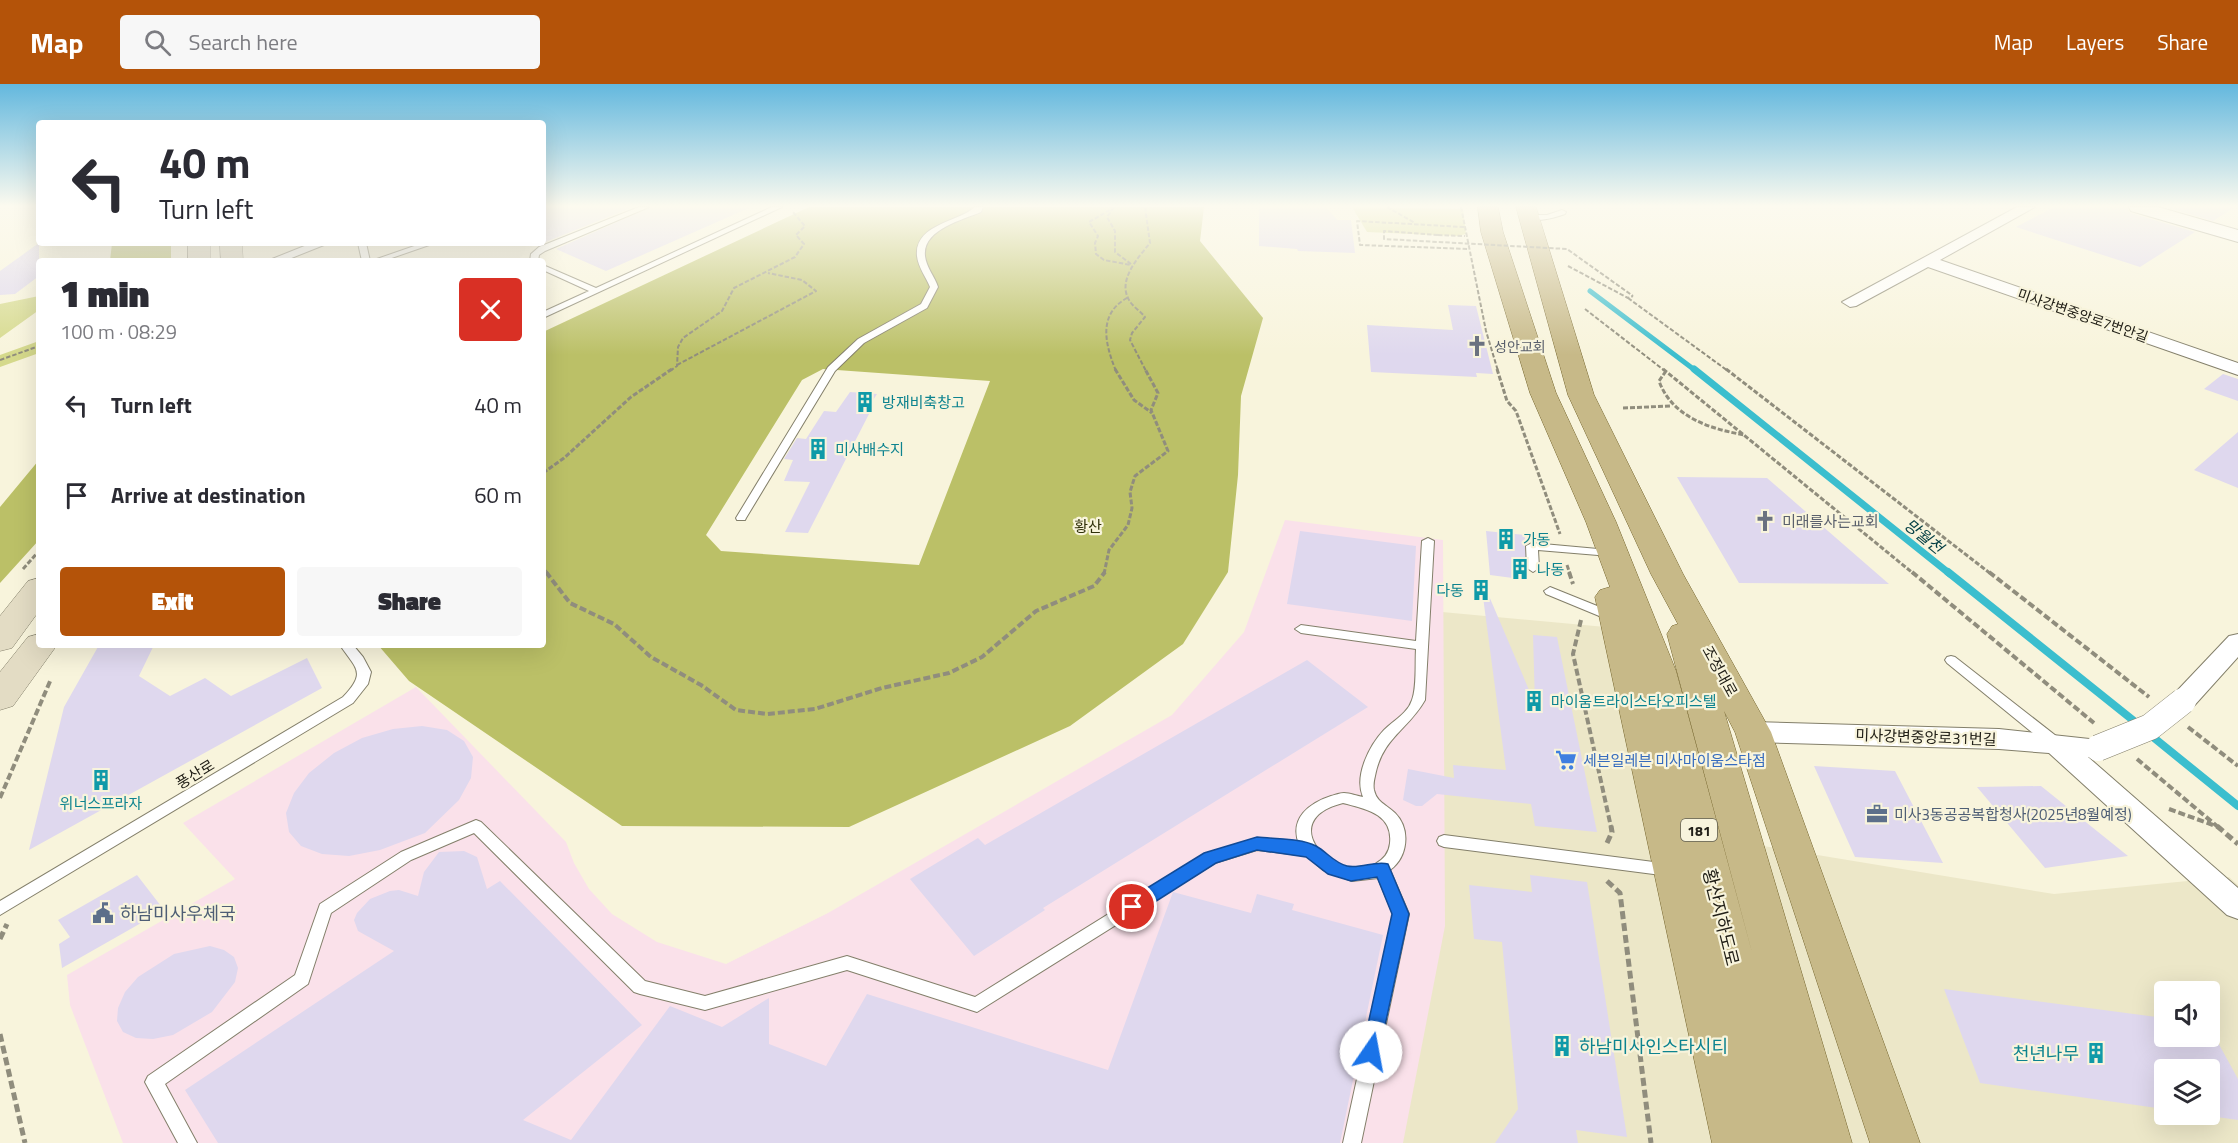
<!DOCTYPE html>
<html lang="en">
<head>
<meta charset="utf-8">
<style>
	:root { --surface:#fff; --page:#f7f7f7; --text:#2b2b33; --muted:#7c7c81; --accent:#b45309 }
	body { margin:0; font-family:"Titillium Web","Noto Sans KR",sans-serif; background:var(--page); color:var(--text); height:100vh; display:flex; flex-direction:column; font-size:22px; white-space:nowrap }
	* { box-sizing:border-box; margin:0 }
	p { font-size:20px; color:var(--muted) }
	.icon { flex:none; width:33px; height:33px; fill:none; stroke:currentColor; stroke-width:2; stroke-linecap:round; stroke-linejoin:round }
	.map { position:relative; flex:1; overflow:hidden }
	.details { position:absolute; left:36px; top:174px; width:510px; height:390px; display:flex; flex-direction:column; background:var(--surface); border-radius:6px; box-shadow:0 6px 24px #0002 }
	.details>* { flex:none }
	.banner { position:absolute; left:36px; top:36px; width:510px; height:126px; border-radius:6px; box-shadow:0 6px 24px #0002; background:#fff; color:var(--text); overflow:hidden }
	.controls { position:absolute; left:2154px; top:897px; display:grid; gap:12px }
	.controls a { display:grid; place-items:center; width:66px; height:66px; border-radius:6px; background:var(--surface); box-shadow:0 6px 24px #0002; font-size:30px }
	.pin { position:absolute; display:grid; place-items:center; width:51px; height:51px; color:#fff; margin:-26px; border:3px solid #fff; border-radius:50%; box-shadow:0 2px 6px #0007 }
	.me { position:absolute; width:66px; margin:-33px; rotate:12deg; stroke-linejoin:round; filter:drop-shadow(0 0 4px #0008) }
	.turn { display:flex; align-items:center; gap:21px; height:126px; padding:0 24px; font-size:27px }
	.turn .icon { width:78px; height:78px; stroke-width:2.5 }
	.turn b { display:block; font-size:42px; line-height:51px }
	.round { display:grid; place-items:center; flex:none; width:63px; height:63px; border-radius:6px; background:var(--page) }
	.headline { display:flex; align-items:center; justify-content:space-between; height:102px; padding:0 24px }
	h1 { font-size:36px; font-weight:800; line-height:45px }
	.cta { display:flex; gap:12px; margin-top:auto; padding:12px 24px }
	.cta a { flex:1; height:69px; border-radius:6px; background:var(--accent); color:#fff; font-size:24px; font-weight:800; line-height:69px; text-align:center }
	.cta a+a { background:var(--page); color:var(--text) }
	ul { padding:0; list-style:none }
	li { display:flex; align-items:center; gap:18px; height:90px; padding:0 24px }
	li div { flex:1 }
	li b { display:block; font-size:22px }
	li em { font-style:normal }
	header { display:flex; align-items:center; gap:36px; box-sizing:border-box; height:84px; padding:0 30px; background:var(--accent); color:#fff }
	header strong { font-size:28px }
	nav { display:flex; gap:33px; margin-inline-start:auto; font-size:21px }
	.search { width:420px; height:54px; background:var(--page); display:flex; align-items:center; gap:15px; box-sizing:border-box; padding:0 21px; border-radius:6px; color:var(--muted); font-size:22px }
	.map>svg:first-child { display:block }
</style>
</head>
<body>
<header>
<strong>Map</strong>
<div class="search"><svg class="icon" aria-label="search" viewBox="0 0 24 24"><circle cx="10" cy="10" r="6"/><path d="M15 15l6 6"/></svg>Search here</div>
<nav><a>Map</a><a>Layers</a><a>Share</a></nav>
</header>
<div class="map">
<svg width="2238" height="1059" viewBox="0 0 2238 1059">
	<rect width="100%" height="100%" fill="#f8f4dc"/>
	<path fill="#ece7c8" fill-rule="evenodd" d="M1442 528 1649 547 1714 754 2054 810 2229 793 2238 801V1059H1380ZM2164 908H2210V952H2164ZM2164 986H2210V1030H2164Z"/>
	<path fill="#fae1ea" d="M1285 436 1443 456 1445 842 1403 1059H123L70 921 67 891 235 795 183 739 416 603 566 758 574 779 589 805 612 830 657 858 726 880 828 829 1172 631 1244 548Z"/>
	<path fill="#d5d98b" d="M1352 123 1463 125 1466 150 1457 152 1367 148Z
		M39 212V226L0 254V220Z
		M39 257V269L0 283V271Z"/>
	<path fill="#bbc067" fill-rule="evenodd" d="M809 123H1204L1200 157 1263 234 1241 312 1238 391 1228 488 1183 560 1070 642 849 743 622 742 409 597 378 561H543V248ZM823 285 990 297 919 481 721 467 706 451 802 296Z
		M112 159H171V177H110Z
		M39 376V456L0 499V423Z"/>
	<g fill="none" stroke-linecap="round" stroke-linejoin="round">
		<path stroke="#3bbece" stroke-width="5" d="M1590 207 1696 287"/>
		<path stroke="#3bbece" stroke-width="7" d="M1694 285 1950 490"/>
		<path stroke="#3bbece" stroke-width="8" d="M1948 488 2139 641
			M2148 649 2238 722"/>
	</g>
	<path fill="#dfd8ee" d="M543 123H633L543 159Z
		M651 123H751L606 187 556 165Z
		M1259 123H1326L1337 136H1351L1355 169 1298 167 1297 165 1259 162Z
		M2054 123H2127L2130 129 2195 148 2140 183 2016 143Z
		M2166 123H2235L2213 137Z
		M39 159V192L15 210 0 211V187Z
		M1448 221 1476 222 1493 290 1476 289 1477 293 1371 288 1367 241 1453 246Z
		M2223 290 2238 295V317L2204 305Z
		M850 308 877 310 864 330H869L808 449 785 448 810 398 784 397 793 376 784 375 797 354 806 355 824 327 836 328Z
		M2238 348V404L2194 386Z
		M1677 393 1767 394 1889 500 1739 499Z
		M1300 447 1416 462 1412 537 1287 520Z
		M1486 447 1525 451 1527 496 1490 491Z
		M1489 512 1535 620 1533 551 1557 553 1597 748 1535 742 1531 720 1437 710 1422 722H1416L1403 716 1408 685 1454 694 1453 681 1506 686 1483 513Z
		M99 561H154L139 592 170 612 205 594 231 612 307 574 322 604 29 766 64 623Z
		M1307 576 1368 623 1043 824 1045 826 974 872 910 795 978 754 985 761Z
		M422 642 447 646 464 657 473 673 471 694 459 716 425 749 380 766 349 772 322 770 301 762 289 748 286 729 294 709 309 689 334 669 362 654 393 645Z
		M1814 682 1895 687 1943 779 1855 773Z
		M2041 702 2128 772 2045 784 1977 703Z
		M464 767 477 773 487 805 500 797 642 941 523 1036 571 1056 670 922 722 943 769 914V960L826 982 867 910 1108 986 1173 808 1251 829 1257 810 1294 820 1292 826 1383 851 1340 1059H218L185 1006 394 867 358 847 354 836 357 829 370 815 390 807 399 806 418 812 424 788 439 768Z
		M137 791 164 826 62 884 59 860 70 853 58 836Z
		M1530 791 1587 798 1627 1053 1576 1046 1578 1059H1495L1518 1025 1502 858 1474 855 1469 801 1532 808Z
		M210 862 224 866 234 873 238 884 235 898 212 928 173 951 153 955 136 954 123 948 117 937 118 924 125 908 138 893 174 870Z
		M1944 905 2164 934V952H2210V944L2238 995V1036L2210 1032V986H2164V1025L1980 999Z"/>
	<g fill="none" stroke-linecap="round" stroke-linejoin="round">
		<defs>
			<path id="service" d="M639 123H649L545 167 539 171 538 177H530L531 170 539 163Z
				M772 123H782L543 234V228L589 207 543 186V181L596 204Z
				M975 123H983L981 128C962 136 922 146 925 172 926 183 935 193 938 203L927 224 864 259 835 287 746 434 745 436H737L736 434 828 283 858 255 921 220 930 203C926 193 918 183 917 172 914 140 959 138 975 123Z
				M1562 126 1566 128 1565 130C1553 134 1537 139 1525 133L1529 131H1547Z
				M358 159H366L370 177H362Z
				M423 159H435L383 177H371Z
				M1428 454 1434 457 1425 616C1408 646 1382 654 1375 692 1374 696 1373 701 1374 706 1377 719 1386 720 1395 729 1411 745 1408 773 1390 786L1409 830 1361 1059H1343L1393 830 1378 794 1352 797 1323 786 1307 772 1257 766 1215 779 977 928 847 886 705 926 640 910 634 908 474 749 411 776 331 829 308 900 165 1000 197 1059H178L145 998 148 992 295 891 320 820 401 768 476 736 481 738 645 897 705 912 847 872 975 913 1205 770 1257 754 1299 760C1289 735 1309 719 1331 712 1335 711 1340 709 1344 709 1350 709 1357 712 1363 713 1354 692 1369 662 1384 646 1393 637 1408 629 1412 616 1417 603 1415 580 1416 565L1301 549 1295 545 1301 541 1416 557 1422 457ZM1343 719C1366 725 1393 730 1390 759 1389 769 1384 775 1375 780 1338 803 1271 737 1343 719Z
				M1532 459 1598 465 1604 468 1598 471 1538 466 1539 484 1533 488 1527 484 1526 462Z
				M1550 503 1617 530 1619 533 1617 536H1609L1546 510 1544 507Z
				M340 561H353L363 573 371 588 368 600 353 619 0 831V817L343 613C367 588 356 585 340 561Z
				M1951 572 1955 573 2060 655 2062 659 2060 663H2050L1947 579 1945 576 1947 573Z
				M1444 751 1669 780 1674 782 1676 786 1674 790 1669 792 1444 763 1439 761 1437 757 1439 753Z"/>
			<path id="pedestrian" d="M312 159H329L284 177H267Z"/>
			<path id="minor" d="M2017 123H2035L1940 176 2238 279V291L1928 183 1856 222 1850 223 1842 218Z
				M2238 550V573L2192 624 2183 626 2174 624 2170 617 2174 610 2229 552Z
				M1753 638 1999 645 2108 657 2112 664 2108 671 2088 673 2238 804V835L2227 831 2049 669 1999 665 1753 658 1744 655 1740 648 1744 641Z"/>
			<path id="tertiary" d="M2129 123H2158L2238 146V158L2131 127Z"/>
			<path id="secondary" d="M188 159H210V177H188Z
				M220 159H242L243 177H221Z
				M39 494V527L12 564 0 567V532L28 497Z
				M39 550V561H57L13 622 0 626V588L28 553Z"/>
			<path id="primary" d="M1478 123H1498L1503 148 1556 309 1616 438 1676 587 1753 872 1667 550 1672 542 1678 540 1651 490 1568 311 1516 123H1536L1594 311 1683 490 1771 648 1920 1059H1870L1735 648 1724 627 1852 1059H1712L1595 513 1600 506 1610 503 1586 438 1530 309 1481 148Z"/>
		</defs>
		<use href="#service" stroke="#837f6a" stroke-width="2"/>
		<use href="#pedestrian" stroke="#837f6a" stroke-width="2"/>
		<use href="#minor" stroke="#837f6a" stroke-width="2"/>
		<use href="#tertiary" stroke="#837f6a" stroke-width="2"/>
		<use href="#secondary" stroke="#837f6a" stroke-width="1"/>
		<use href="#primary" stroke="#75652d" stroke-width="1"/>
		<path stroke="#908d7d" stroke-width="2" stroke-dasharray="4.5 2" stroke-linecap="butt" d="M1114 123 1107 133 1115 147V168L1131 180
			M1145 123 1150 159C1138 174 1115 198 1131 219 1135 224 1141 228 1145 233L1132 249 1130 256 1146 287
			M1387 123 1415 139
			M1461 123 1486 247 1498 287
			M1110 126 1089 138 1098 152 1095 159 1096 170 1104 176 1131 181
			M1464 143 1357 137 1360 161 1468 165
			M1438 151 1465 152
			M1568 182 1628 214 1633 212
			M1628 214 1728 287
			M1585 225 1665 287
			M0 276 39 262
			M677 281 816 207 802 196 768 189
			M670 287 677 282 678 263 683 254 722 227 734 204 795 173 804 160 796 151 805 142 792 127
			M1116 287C1105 260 1097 229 1129 213"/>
		<path stroke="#908d7d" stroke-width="3" stroke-dasharray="5 2" stroke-linecap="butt" d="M1115 285 1134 316 1152 329
			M1497 285 1507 317 1516 327 1560 450
			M1663 285 1914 490
			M1726 285 1991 490
			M1666 287 1659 297C1672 333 1710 345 1745 351
			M1623 324 1671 322
			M543 389 564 374 631 313 672 285
			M1567 481 1570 490
			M543 484 548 490
			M23 485 39 467
			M1104 490 1109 466 1128 441 1132 424 1130 408 1135 392 1168 367 1151 326 1158 309 1145 285"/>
		<path stroke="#908d7d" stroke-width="4" stroke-dasharray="7 3" stroke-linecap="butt" d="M546 488 570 519 614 540 651 573 701 601 736 626 767 630 815 625 882 604 949 589 982 573 1036 527 1094 502 1105 488
			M1569 488 1573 500
			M1912 488 2094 639
			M1989 488 2149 613
			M1581 536 1573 570 1611 743
			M2188 643 2238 682
			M2137 675 2218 743
			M0 714 51 595
			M2169 725 2213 741"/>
		<path stroke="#908d7d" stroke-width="5" stroke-dasharray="8 4" stroke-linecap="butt" d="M2217 742 2238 760
			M1607 759 1612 748 1611 742
			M1607 797 1620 809 1651 1059
			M0 855 7 840
			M0 950 25 1059"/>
		<use href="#service" fill="#fff" fill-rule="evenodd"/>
		<use href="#pedestrian" fill="#fff" fill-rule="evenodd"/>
		<use href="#minor" fill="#fff" fill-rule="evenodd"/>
		<use href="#tertiary" fill="#fff" fill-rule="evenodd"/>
		<use href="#secondary" fill="#e3dcc4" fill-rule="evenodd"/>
		<use href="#primary" fill="#c7b988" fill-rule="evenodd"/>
		<defs>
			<path id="minor-bridge" d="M2098 664 2150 643 2183 617"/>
		</defs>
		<use href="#minor-bridge" stroke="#837f6a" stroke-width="27" stroke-linecap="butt"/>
		<path stroke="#908d7d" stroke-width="2" stroke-dasharray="4.5 2" stroke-linecap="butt" d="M1438 151 1384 147V155L1567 165 1633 212"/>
		<use href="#minor-bridge" stroke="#fff" stroke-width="26"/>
	</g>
	<linearGradient id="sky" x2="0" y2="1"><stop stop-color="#63b8de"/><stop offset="0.45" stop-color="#fcfaef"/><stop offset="1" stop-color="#fcfaef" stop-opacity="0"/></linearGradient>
	<rect width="2238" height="271" fill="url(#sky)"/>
	<path fill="#1a73e8" stroke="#114b97" stroke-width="1.5" d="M1257 753C1274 755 1301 754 1316 762 1327 768 1334 779 1347 782 1361 785 1376 776 1388 780L1409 830 1378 974 1371 976 1365 974 1362 968 1392 830 1377 793 1351 797 1328 790 1306 773 1257 766 1216 779 1139 828 1132 830 1126 828 1124 823 1126 817 1204 769Z"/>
	<defs>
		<symbol id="church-bare" viewBox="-9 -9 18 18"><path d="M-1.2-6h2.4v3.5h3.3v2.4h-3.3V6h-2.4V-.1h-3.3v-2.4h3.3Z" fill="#6b7280" stroke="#f8f4dc" stroke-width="2.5" paint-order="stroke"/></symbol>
		<symbol id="building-bare" viewBox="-9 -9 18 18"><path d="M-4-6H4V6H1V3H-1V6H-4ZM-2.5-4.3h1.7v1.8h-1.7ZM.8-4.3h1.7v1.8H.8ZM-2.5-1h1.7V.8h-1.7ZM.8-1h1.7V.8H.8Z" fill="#0f9aa8" stroke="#f8f4dc" stroke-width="2.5" paint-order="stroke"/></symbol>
		<symbol id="supermarket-bare" viewBox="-9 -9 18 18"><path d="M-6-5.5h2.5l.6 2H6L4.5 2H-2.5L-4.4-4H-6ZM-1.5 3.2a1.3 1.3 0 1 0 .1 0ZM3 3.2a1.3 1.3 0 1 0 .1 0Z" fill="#3f7fe0" stroke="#f8f4dc" stroke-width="2.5" paint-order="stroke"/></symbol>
		<symbol id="office-bare" viewBox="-9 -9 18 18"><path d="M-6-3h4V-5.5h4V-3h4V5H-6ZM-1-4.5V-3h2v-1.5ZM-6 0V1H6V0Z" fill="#5c6f8a" stroke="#f8f4dc" stroke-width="2.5" paint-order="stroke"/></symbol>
		<symbol id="civic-bare" viewBox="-9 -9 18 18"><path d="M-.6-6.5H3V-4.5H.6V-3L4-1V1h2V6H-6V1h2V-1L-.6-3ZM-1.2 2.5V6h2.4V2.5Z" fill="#5c6f8a" stroke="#f8f4dc" stroke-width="2.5" paint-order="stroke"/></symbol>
	</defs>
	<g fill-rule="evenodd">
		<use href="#church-bare" x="1462" y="247" width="30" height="30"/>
		<use href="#building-bare" x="850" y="303" width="30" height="30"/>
		<use href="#building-bare" x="803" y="350" width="30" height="30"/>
		<use href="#church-bare" x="1750" y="422" width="30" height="30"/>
		<use href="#building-bare" x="1491" y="440" width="30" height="30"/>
		<use href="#building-bare" x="1505" y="470" width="30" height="30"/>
		<use href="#building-bare" x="1466" y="491" width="30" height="30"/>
		<use href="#building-bare" x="1519" y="602" width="30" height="30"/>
		<use href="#supermarket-bare" x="1551" y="661" width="30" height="30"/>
		<use href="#building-bare" x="86" y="681" width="30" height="30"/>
		<use href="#office-bare" x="1862" y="715" width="30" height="30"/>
		<use href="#civic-bare" x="88" y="814" width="30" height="30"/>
		<use href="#building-bare" x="1547" y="947" width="30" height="30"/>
		<use href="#building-bare" x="2081" y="954" width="30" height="30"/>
	</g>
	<g text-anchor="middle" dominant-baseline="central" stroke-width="4.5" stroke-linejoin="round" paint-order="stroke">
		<g font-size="14" fill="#222018" stroke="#f8f4dc">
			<text transform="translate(2083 231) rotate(19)">미사강변중앙로7번안길</text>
		</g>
		<g font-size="14" fill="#5b616d" stroke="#f8f4dc" text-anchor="start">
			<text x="1494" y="262">성안교회</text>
		</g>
		<rect fill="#f8f4dc" stroke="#626053" stroke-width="1.5" x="1681" y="735" width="36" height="22" rx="4.5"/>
		<g font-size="14" font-weight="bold" fill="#222018">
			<text x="1699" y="746">181</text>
		</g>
		<g font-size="15" fill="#0d838f" stroke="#f8f4dc" text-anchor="start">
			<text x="882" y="318">방재비축창고</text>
			<text x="835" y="365">미사배수지</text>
			<text x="1523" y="455">가동</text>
			<text x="1537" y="485">나동</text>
			<text x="1464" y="506" text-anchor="end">다동</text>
			<text x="1551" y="617">마이움트라이스타오피스텔</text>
			<text x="101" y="719" text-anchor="middle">위너스프라자</text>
		</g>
		<g font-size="15" fill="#5b616d" stroke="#f8f4dc" text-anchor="start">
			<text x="1782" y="437">미래를사는교회</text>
		</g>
		<g font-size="15" fill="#30310a" stroke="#f8f4dc">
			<text x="1088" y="442">황산</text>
		</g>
		<g font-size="15" fill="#222018" stroke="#f8f4dc">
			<text transform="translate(1720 587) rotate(61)">조정대로</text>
			<text transform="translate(1926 653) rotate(2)">미사강변중앙로31번길</text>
			<text transform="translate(195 690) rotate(-31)">풍산로</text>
		</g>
		<g font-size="15" fill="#366cbe" stroke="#f8f4dc" text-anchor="start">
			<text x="1583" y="676">세븐일레븐 미사마이움스타점</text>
		</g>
		<g font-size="15" fill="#4e5e75" stroke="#f8f4dc" text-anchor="start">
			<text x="1894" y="730">미사3동공공복합청사(2025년8월예정)</text>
		</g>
		<g font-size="16" font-style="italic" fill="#003c42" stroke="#f8f4dc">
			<text transform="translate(1924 452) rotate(39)">망월천</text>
		</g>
		<g font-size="18" fill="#4e5e75" stroke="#f8f4dc" text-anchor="start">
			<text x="120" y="829">하남미사우체국</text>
		</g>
		<g font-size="18" fill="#222018" stroke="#f8f4dc">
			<text transform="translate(1721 833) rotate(76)">황산지하도로</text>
		</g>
		<g font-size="18" fill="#0d838f" stroke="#f8f4dc" text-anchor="start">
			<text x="1579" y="962">하남미사인스타시티</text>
			<text x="2079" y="969" text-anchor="end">천년나무</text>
		</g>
	</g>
</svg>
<div class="controls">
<a><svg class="icon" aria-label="sound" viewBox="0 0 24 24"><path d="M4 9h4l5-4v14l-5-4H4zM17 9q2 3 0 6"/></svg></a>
<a><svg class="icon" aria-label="layers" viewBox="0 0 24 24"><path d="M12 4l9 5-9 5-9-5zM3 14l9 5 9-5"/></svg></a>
</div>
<div class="pin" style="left:1132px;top:823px;background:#d93025"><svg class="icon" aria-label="arrive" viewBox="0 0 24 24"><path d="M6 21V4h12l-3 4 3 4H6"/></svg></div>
<svg class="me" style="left:1371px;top:968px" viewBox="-20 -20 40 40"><circle r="19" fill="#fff"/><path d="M0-13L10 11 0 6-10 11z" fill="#1a73e8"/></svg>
<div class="banner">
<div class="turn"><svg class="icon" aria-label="left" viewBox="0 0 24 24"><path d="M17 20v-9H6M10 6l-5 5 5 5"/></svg><div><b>40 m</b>Turn left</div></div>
</div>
<section class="details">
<div class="headline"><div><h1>1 min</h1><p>100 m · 08:29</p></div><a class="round" style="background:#d93025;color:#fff"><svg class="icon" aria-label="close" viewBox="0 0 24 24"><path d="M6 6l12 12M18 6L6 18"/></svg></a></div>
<ul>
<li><svg class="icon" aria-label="left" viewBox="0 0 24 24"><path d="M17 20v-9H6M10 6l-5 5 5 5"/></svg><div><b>Turn left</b></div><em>40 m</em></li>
<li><svg class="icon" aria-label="arrive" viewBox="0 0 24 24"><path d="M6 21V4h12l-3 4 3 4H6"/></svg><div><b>Arrive at destination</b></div><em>60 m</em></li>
</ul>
<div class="cta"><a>Exit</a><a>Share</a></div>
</section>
</div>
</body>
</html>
